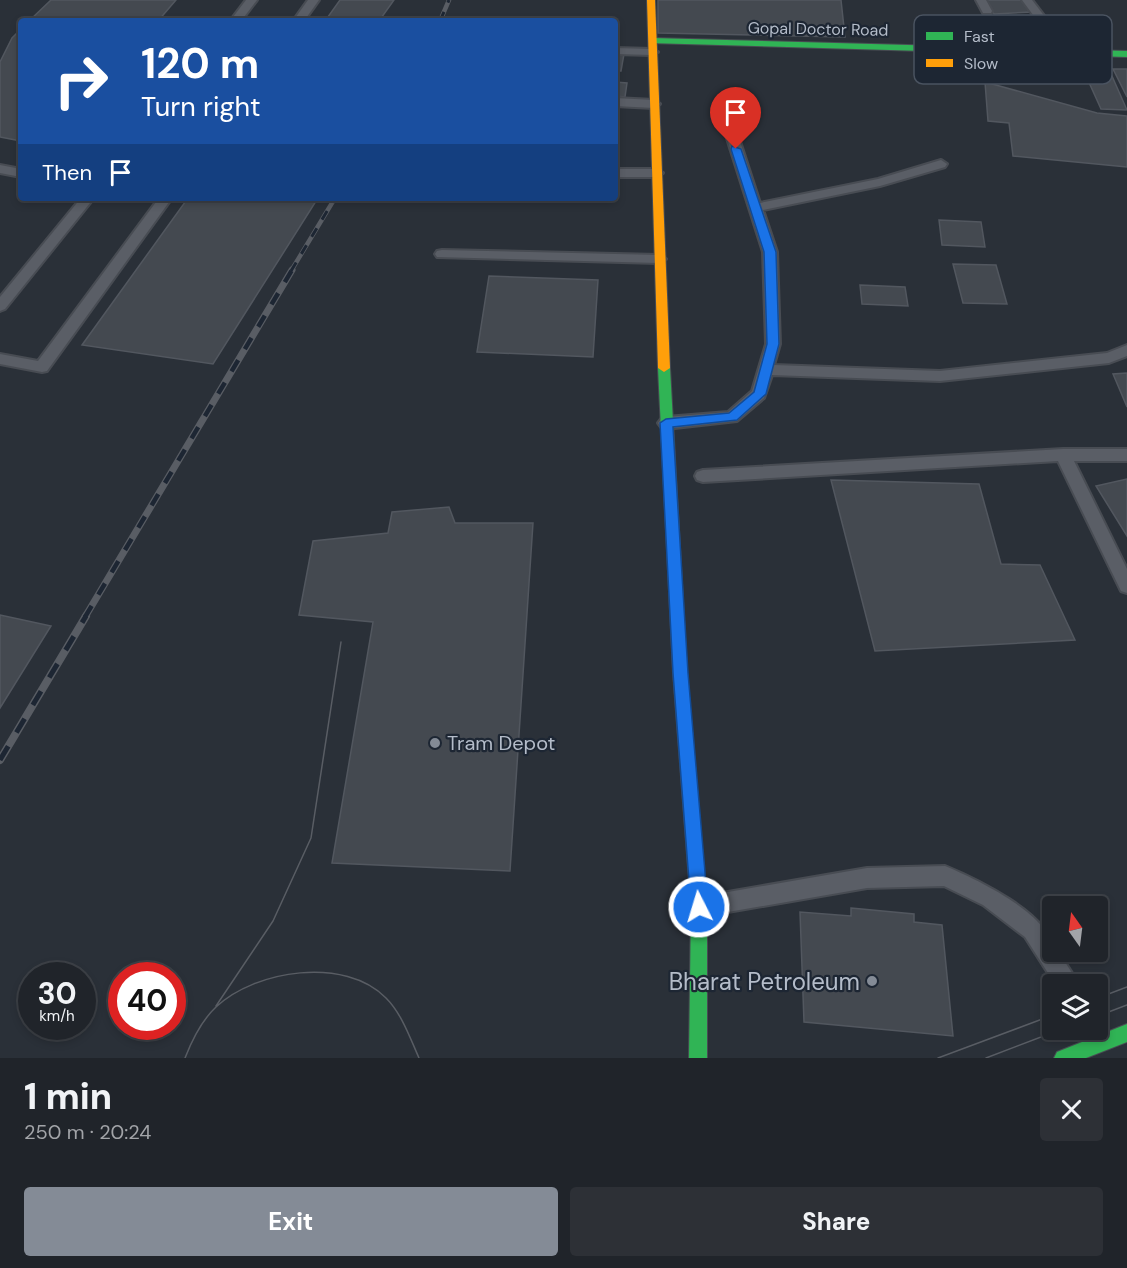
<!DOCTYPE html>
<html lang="en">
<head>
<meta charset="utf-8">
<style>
	:root { --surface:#20242a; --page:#2d3036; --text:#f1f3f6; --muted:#a2a4a8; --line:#3d4147; --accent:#848b96 }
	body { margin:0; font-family:"DM Sans",sans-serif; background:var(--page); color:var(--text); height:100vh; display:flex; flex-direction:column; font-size:22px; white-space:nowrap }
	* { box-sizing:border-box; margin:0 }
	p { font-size:20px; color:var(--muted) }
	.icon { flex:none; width:33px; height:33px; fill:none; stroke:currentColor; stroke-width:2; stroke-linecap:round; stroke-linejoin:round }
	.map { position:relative; height:1058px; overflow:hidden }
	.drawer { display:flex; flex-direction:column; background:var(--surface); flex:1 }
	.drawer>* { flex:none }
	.hud { position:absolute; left:18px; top:18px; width:600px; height:183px; border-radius:6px; box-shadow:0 3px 9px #0003,0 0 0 2px var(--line); background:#1a4fa0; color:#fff; overflow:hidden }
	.needle { width:39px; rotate:346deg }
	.buttons { position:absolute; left:1042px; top:896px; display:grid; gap:12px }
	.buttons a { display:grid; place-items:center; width:66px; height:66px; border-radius:6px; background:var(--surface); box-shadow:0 3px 9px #0003,0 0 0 2px var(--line); font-size:30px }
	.speed { position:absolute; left:18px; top:962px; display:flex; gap:12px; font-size:30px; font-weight:700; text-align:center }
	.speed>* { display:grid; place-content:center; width:78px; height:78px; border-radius:50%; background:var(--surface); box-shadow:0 3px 9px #0003,0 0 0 2px var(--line); line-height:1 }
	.speed small { font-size:15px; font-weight:400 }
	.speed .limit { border:9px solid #d22; background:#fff; color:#111 }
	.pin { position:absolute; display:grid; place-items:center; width:51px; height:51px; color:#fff; margin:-62px -26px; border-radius:50% 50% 50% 0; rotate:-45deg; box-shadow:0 0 6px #0007 }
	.pin .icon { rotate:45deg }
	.me { position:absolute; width:66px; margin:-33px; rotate:355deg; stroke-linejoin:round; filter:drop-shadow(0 0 4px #0008) }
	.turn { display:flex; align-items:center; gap:21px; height:126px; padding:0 24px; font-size:27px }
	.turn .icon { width:78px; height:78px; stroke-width:2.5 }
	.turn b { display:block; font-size:42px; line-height:51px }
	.then { display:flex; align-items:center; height:57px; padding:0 24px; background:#0003; gap:12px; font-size:22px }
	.round { display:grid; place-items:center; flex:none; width:63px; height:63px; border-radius:6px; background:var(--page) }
	.overview { display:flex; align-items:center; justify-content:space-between; height:102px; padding:0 24px }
	h1 { font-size:36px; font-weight:800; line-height:45px }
	.cta { display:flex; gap:12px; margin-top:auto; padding:12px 24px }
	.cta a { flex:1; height:69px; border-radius:6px; background:var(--accent); color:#fff; font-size:24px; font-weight:800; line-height:69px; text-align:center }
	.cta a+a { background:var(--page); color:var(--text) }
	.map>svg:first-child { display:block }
</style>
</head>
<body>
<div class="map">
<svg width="1127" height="1058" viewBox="0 0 1127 1058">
	<rect width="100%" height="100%" fill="#2a3038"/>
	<path fill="#444950" stroke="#52575f" stroke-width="1.5" d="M51 0H176L158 21H29Z
		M340 0H394L379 21H325Z
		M658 0H841L845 37 658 33Z
		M985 0H1024L1032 12 994 14Z
		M21 29V141L0 137V62L12 38Z
		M615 54H624L621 71H615Z
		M1082 67H1108L1127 110 1101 109Z
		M1113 69H1127V97Z
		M615 82 627 83 625 97 615 96Z
		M985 82 1097 113 1127 116V167L1013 156 1009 123 988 121Z
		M188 198H318L213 364 82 345Z
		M939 220 981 222 985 247 942 245Z
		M953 264 996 265 1007 304 963 303Z
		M489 276 598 280 593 357 477 352Z
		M860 285 905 287 908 306 862 304Z
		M1127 373V407L1113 374Z
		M1127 479V536L1096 486Z
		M831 480 979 484 1001 564 1040 565 1075 640 875 651Z
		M449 507 455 523H533L510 871 332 863 373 622 299 615 313 541 388 533 392 512Z
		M0 615 51 626 0 708Z
		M851 908 914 914V922L942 925 953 1036 804 1022 800 912 851 916Z"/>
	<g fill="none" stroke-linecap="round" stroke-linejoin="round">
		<defs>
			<path id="lane" d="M246 0H257L241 21H230Z
				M308 0H319L304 21H293Z
				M976 0H986L992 11 991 13H983Z
				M1022 0H1032L1072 52 1070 54H1062Z
				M615 48 652 49 658 52 652 55 615 54Z
				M615 98 654 100 660 104 654 108 615 106Z
				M730 125 736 129 760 203 878 179 941 160 947 164 945 167 880 186 763 210 777 252 780 344 774 365 940 371 1107 353 1127 345V356L1109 363 940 381 772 375 764 398 737 421 666 429 661 427 658 423 661 419 666 417 728 412 752 391 766 344 763 252 724 129Z
				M0 165 21 169V177L0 173Z
				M615 169H657L663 173 657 177H615Z
				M81 198H94L5 309 0 311V297Z
				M159 198H172L47 371 42 372 0 364V354L38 361Z
				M442 250 659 255 666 259 659 263 437 257 435 254 437 251Z
				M1063 449H1127V461H1074L1127 569V593L1121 591 1058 461 703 482 697 480 695 476 697 472 703 470Z
				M945 866C974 878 1053 915 1053 951H1058L1079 984H1055L1025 937 983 905 944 886 867 888 699 917 692 914 689 907 692 900 699 897 867 868Z"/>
			<path id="fast" d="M652 38 1127 51V57L649 43V39Z
				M664 364 670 368 687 673 707 907V1058H689L691 907 673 673 658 368Z
				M1127 1024V1042L1086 1058H1054L1057 1052Z"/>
			<path id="slow" d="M647 0H655L670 368 664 372 658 368Z"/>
		</defs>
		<use href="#lane" stroke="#484c53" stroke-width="4"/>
		<use href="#fast" stroke="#484c53" stroke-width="2"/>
		<use href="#slow" stroke="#484c53" stroke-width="2"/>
		<use href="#lane" fill="#5a5e66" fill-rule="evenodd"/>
		<use href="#fast" fill="#30b455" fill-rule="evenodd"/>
		<use href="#slow" fill="#ff9f0a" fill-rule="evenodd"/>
		<path stroke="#595d64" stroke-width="1.5" d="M1098 998 1127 987
			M216 1006 273 921 311 838 341 642
			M1098 1016 1127 1005
			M185 1058C192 1040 201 1021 216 1007 255 970 345 956 386 998 402 1014 410 1038 419 1058
			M938 1058 1053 1015
			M986 1058 1062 1029"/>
		<defs>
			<path id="rail-far2" d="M440 21 449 0
				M291 271 335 198"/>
			<path id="rail-far1" d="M85 617 292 270"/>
			<path id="rail" d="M0 760 86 616"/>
		</defs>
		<use href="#rail-far2" stroke="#595d64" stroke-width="4.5"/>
		<use href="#rail-far1" stroke="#595d64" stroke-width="7"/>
		<use href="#rail" stroke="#595d64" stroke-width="8"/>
		<use href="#rail-far2" stroke="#1d2633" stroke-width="3" stroke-dasharray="10" stroke-linecap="butt"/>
		<use href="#rail-far1" stroke="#1d2633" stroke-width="4.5" stroke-dasharray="13" stroke-linecap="butt"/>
		<use href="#rail" stroke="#1d2633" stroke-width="5" stroke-dasharray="16" stroke-linecap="butt"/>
	</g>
	<path fill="#1a73e8" stroke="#114b97" stroke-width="1.5" d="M732 146 741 149 776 252 779 344 766 394 737 420 673 427 688 673 708 907 705 913 699 915 693 913 691 907 673 673 660 423 666 419 729 413 754 392 767 344 764 252 731 149Z"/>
	<g fill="#848b96" stroke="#1d2633" stroke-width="2">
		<circle cx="435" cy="743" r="6"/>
		<circle cx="872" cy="981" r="6"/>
	</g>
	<g text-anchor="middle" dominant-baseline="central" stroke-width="4.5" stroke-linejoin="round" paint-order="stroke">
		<g font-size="16" fill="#b4bcc9" stroke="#1d2633">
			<text transform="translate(818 29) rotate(1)">Gopal Doctor Road</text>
		</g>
		<g font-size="20" fill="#b4bcc9" stroke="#1d2633" text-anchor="start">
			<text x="447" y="743">Tram Depot</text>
		</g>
		<g font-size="24" fill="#b4bcc9" stroke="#1d2633" text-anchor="end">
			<text x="860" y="981">Bharat Petroleum</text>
		</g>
	</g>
	<rect x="914" y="15" width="198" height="69" rx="9" fill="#1d2633" stroke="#4a5360" stroke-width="1.5"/>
	<rect x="926" y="32" width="27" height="8" fill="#30b455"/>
	<rect x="926" y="59" width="27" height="8" fill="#ff9f0a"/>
	<g font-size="16" fill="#b4bcc9">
		<text x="964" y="42">Fast</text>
		<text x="964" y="69">Slow</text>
	</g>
</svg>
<div class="buttons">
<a><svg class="needle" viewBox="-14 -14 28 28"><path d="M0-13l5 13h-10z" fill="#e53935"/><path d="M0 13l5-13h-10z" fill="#a2a4a8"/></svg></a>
<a><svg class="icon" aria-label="layers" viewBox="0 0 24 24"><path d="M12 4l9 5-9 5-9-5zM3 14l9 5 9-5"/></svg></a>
</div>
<div class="speed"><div>30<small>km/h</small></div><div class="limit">40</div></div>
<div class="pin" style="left:736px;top:149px;background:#d93025"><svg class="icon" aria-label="arrive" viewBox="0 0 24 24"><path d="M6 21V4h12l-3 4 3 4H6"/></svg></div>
<svg class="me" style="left:699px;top:907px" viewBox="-20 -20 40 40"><circle r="17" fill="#1a73e8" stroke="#fff" stroke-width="3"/><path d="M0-11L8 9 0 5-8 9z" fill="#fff"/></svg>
<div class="hud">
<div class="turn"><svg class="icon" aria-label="right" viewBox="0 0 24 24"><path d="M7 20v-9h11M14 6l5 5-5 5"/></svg><div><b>120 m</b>Turn right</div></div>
<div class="then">Then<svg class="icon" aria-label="arrive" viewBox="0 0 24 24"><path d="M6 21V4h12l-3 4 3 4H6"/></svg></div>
</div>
</div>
<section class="drawer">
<div class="overview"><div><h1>1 min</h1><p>250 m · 20:24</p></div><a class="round"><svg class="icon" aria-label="close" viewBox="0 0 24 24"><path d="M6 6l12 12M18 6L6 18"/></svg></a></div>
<div class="cta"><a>Exit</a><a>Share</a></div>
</section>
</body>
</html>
